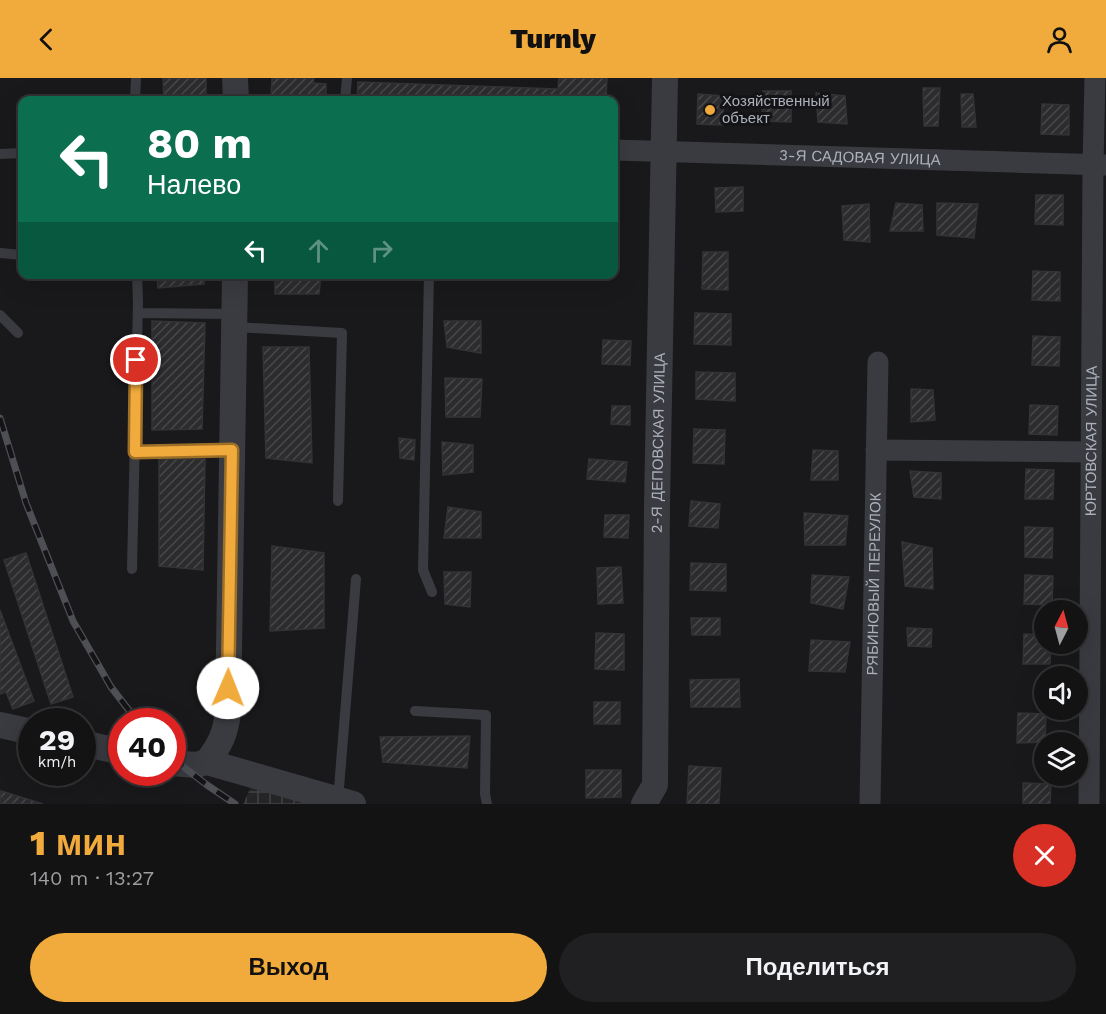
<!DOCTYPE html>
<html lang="ru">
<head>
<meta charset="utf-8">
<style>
	:root { --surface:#131314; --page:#202022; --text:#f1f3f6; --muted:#9d9ea0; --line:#323234; --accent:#f1ab3c }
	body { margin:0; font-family:"Work Sans",sans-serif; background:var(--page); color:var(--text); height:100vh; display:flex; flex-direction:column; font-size:22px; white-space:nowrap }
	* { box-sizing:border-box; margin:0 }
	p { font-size:20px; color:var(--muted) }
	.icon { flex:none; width:33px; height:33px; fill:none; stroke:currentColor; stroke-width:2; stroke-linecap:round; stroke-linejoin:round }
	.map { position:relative; height:726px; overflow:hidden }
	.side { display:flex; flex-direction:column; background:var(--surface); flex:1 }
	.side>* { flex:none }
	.banner { position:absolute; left:18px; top:18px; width:600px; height:183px; border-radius:12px; box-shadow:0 6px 24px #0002,0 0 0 2px var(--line); background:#0b6e4f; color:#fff; overflow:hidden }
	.needle { width:39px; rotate:6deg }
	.fabs { position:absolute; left:1034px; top:522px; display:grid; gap:12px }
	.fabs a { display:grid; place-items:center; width:54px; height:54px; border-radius:50%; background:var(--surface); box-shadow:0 6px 24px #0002,0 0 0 2px var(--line); font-size:30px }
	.speed { position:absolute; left:18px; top:630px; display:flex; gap:12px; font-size:30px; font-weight:700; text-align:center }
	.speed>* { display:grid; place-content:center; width:78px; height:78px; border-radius:50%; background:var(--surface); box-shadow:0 6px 24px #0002,0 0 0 2px var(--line); line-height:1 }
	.speed small { font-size:15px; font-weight:400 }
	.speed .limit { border:9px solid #d22; background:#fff; color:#111 }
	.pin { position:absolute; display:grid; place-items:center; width:51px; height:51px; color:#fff; margin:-26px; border:3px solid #fff; border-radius:50%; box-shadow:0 2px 6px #0007 }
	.me { position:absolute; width:66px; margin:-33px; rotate:1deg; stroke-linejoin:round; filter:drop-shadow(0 0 4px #0008) }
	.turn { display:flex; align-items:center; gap:21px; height:126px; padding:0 30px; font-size:27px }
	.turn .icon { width:78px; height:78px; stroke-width:2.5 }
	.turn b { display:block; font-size:42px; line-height:51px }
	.lanes { display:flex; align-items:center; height:57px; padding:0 30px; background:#0003; justify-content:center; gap:30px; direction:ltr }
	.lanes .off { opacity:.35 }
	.round { display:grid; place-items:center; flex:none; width:63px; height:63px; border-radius:32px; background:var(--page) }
	.headline { display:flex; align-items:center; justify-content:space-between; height:102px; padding:0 30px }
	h1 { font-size:36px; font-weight:800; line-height:45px; color:var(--accent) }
	.cta { display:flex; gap:12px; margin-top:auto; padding:12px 30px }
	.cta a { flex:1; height:69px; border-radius:36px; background:var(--accent); color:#111; font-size:24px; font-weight:800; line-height:69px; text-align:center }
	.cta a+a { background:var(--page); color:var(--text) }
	header { display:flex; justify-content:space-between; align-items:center; height:78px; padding:0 30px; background:var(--accent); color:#111; font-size:27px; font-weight:800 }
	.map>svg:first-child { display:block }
</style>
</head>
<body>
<header><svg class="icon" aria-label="back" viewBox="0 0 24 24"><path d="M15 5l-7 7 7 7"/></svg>Turnly<svg class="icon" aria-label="person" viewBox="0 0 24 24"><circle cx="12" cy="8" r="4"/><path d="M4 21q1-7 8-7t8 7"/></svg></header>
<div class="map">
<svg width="1106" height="726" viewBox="0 0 1106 726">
	<defs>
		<pattern id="industrial-grid" width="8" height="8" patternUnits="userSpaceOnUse" patternTransform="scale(1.5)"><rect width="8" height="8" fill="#252528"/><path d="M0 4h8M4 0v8" fill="none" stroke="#424245"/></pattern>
		<pattern id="building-hatch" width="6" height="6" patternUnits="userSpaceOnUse" patternTransform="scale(1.5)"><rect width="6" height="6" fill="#2c2c2f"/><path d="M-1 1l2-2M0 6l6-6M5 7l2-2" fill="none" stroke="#48484b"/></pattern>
	</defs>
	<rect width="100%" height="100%" fill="#19191b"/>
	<path fill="url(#industrial-grid)" d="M251 709 308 726H243Z"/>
	<path fill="url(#building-hatch)" stroke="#333337" stroke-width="1.5" d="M163 0H206V22H164Z
		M272 0H314L313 5 326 6V22H271Z
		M559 0H607L606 22H357L358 4 558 11Z
		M923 10H940L938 48H924Z
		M763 13H791V44L762 43Z
		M816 15 845 18 847 46 818 44Z
		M698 16 724 18 723 47 697 46Z
		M961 16H973L976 49H962Z
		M1042 26 1069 27V57L1041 56Z
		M743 109V133L716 134 715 110Z
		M1036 117H1063V147L1035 146Z
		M896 125 922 127 923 153H890Z
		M937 125 978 126 974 160 937 157Z
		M869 126 870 164 844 162 842 128Z
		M703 174H728V212L702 211Z
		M1033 193 1060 194V223L1032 222Z
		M157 196H204V206L158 210Z
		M275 196H321L319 216H275Z
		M695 235 731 236V267L694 266Z
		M152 243 205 245 202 351 152 352Z
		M444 243H481V275L447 269Z
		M1033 258 1060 259 1059 288 1032 287Z
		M603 262 631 263 630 287 602 286Z
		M263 269H309L312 385 266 380Z
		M696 294 735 295V323L696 321Z
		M445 300 482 301 480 339H446Z
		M911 311 933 312 935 342 911 344Z
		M1030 327 1058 328 1057 357 1029 356Z
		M612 328H630V347L611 346Z
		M694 351 725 352 724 386 693 385Z
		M399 360 415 362 414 382 400 380Z
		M442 364 473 367V394L443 397Z
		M813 372 838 373V402H811Z
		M159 381H205L203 492 159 488Z
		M589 381 627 384 625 404 587 401Z
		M1026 391 1054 392 1053 421H1025Z
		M910 393 941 395V421L914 419Z
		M691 423 720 426 718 450 689 448Z
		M448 429 481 434V460H444Z
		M804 435 848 438 845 467H805Z
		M605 437H629L628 460 604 459Z
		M1025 449 1053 450 1052 480 1025 479Z
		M902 464 932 470 933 511 905 508Z
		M272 468 324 475V550L270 553Z
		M26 475 73 619 51 626 4 482Z
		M691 485 726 486V513L690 512Z
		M621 489 623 525 598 526 597 490Z
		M444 494H471L470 529 445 526Z
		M812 497 849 499 843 531 811 525Z
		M1025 497 1053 498 1052 527 1024 526Z
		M0 532 34 623 13 631 6 614 0 616Z
		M691 540H720V557H692Z
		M907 550 932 551 931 569 908 568Z
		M596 555 624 556V592L595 591Z
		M1024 556 1044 557V566H1051L1050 586H1023Z
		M811 562 850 564 845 594 809 593Z
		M739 601 740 629H691L690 602Z
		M594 624H620V646H594Z
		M1018 635 1046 636 1045 664 1017 665Z
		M470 658 467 690 383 684 380 659Z
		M689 688 721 690 719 726H687Z
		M586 692H621V719L586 720Z
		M1023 705 1051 706 1050 726H1023Z
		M1 713 43 726H0Z"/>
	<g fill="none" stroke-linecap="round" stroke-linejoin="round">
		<path stroke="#3a3b40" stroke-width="10" d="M135 22 136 0
			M345 22 347 0
			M0 76 22 75
			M0 175 22 177
			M429 196 423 492 432 514
			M138 235 234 236
			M0 237 18 255
			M235 249 342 255 338 423
			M135 374 232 372
			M132 491 138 224 137 196
			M415 633 486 637 485 716 487 726
			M338 722 356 501"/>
		<g stroke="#3a3b40" stroke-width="21">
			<path id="s1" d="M614 72 1105 87"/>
			<path d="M876 372 1091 374"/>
			<path id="s2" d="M870 726 878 284"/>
			<path id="s3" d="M1089 726 1093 87 1095 0"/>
		</g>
		<g stroke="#3a3b40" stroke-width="26">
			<path d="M235 0 236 22"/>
			<path d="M0 647 32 654"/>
			<path d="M82 665 122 674"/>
			<path d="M207 684C220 667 226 655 228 633L235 196"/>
			<path d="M172 685 196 687 207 684 353 726"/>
			<path id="s4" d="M644 726 655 707 657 427 665 0"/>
		</g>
		<defs>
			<path id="rail" d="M0 340 26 425 73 543 111 609 138 644
				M172 680 207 707 235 726"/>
		</defs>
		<use href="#rail" stroke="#4d4f55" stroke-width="7"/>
		<use href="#rail" stroke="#141416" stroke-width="4.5" stroke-dasharray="14" stroke-linecap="butt"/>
	</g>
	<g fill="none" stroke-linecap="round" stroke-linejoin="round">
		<defs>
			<path id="route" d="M136 282 135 374 232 372 228 610"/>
		</defs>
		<use href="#route" stroke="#9d6f27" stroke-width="15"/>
		<use href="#route" stroke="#f1ab3c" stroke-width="10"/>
	</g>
	<circle fill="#f1ab3c" stroke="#141416" stroke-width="2" cx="710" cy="32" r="6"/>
	<g text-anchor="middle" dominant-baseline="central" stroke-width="6" stroke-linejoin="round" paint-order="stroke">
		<g font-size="15" fill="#acb1bb" stroke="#141416" text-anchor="start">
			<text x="722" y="23">Хозяйственный<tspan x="722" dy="17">объект</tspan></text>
		</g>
		<g font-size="15" fill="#acb1bb" stroke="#141416">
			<text stroke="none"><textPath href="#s1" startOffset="246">3-Я САДОВАЯ УЛИЦА</textPath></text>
			<text stroke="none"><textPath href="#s3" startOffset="363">ЮРТОВСКАЯ УЛИЦА</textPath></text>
			<text stroke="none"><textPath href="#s4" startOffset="364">2-Я ДЕПОВСКАЯ УЛИЦА</textPath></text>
			<text stroke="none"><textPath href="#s2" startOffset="220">РЯБИНОВЫЙ ПЕРЕУЛОК</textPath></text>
		</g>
	</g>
</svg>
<div class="fabs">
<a><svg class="needle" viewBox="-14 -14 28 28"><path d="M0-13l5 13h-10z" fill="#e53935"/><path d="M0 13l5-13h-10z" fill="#9d9ea0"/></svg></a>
<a><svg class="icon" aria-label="sound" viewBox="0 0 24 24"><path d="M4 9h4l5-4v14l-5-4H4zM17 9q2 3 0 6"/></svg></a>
<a><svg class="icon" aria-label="layers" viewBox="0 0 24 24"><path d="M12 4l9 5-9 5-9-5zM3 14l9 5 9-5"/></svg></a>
</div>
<div class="speed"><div>29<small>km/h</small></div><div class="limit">40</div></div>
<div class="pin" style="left:136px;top:282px;background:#d93025"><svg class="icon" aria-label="arrive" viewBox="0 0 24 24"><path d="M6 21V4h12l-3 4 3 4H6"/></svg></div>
<svg class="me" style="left:228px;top:610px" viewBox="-20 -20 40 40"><circle r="19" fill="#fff"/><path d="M0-13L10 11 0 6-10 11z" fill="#f1ab3c"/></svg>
<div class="banner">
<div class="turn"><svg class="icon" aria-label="left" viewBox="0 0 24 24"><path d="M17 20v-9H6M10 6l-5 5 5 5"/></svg><div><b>80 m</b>Налево</div></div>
<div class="lanes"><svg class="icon" aria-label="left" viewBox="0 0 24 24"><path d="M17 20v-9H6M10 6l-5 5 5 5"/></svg><svg class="icon off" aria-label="ahead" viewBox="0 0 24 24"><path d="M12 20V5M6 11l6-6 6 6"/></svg><svg class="icon off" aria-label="right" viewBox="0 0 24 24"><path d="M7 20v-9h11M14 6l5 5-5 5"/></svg></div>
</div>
</div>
<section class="side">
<div class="headline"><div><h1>1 мин</h1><p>140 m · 13:27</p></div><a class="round" style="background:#d93025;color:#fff"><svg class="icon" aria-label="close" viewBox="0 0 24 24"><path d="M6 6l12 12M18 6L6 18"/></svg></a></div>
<div class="cta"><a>Выход</a><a>Поделиться</a></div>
</section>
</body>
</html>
